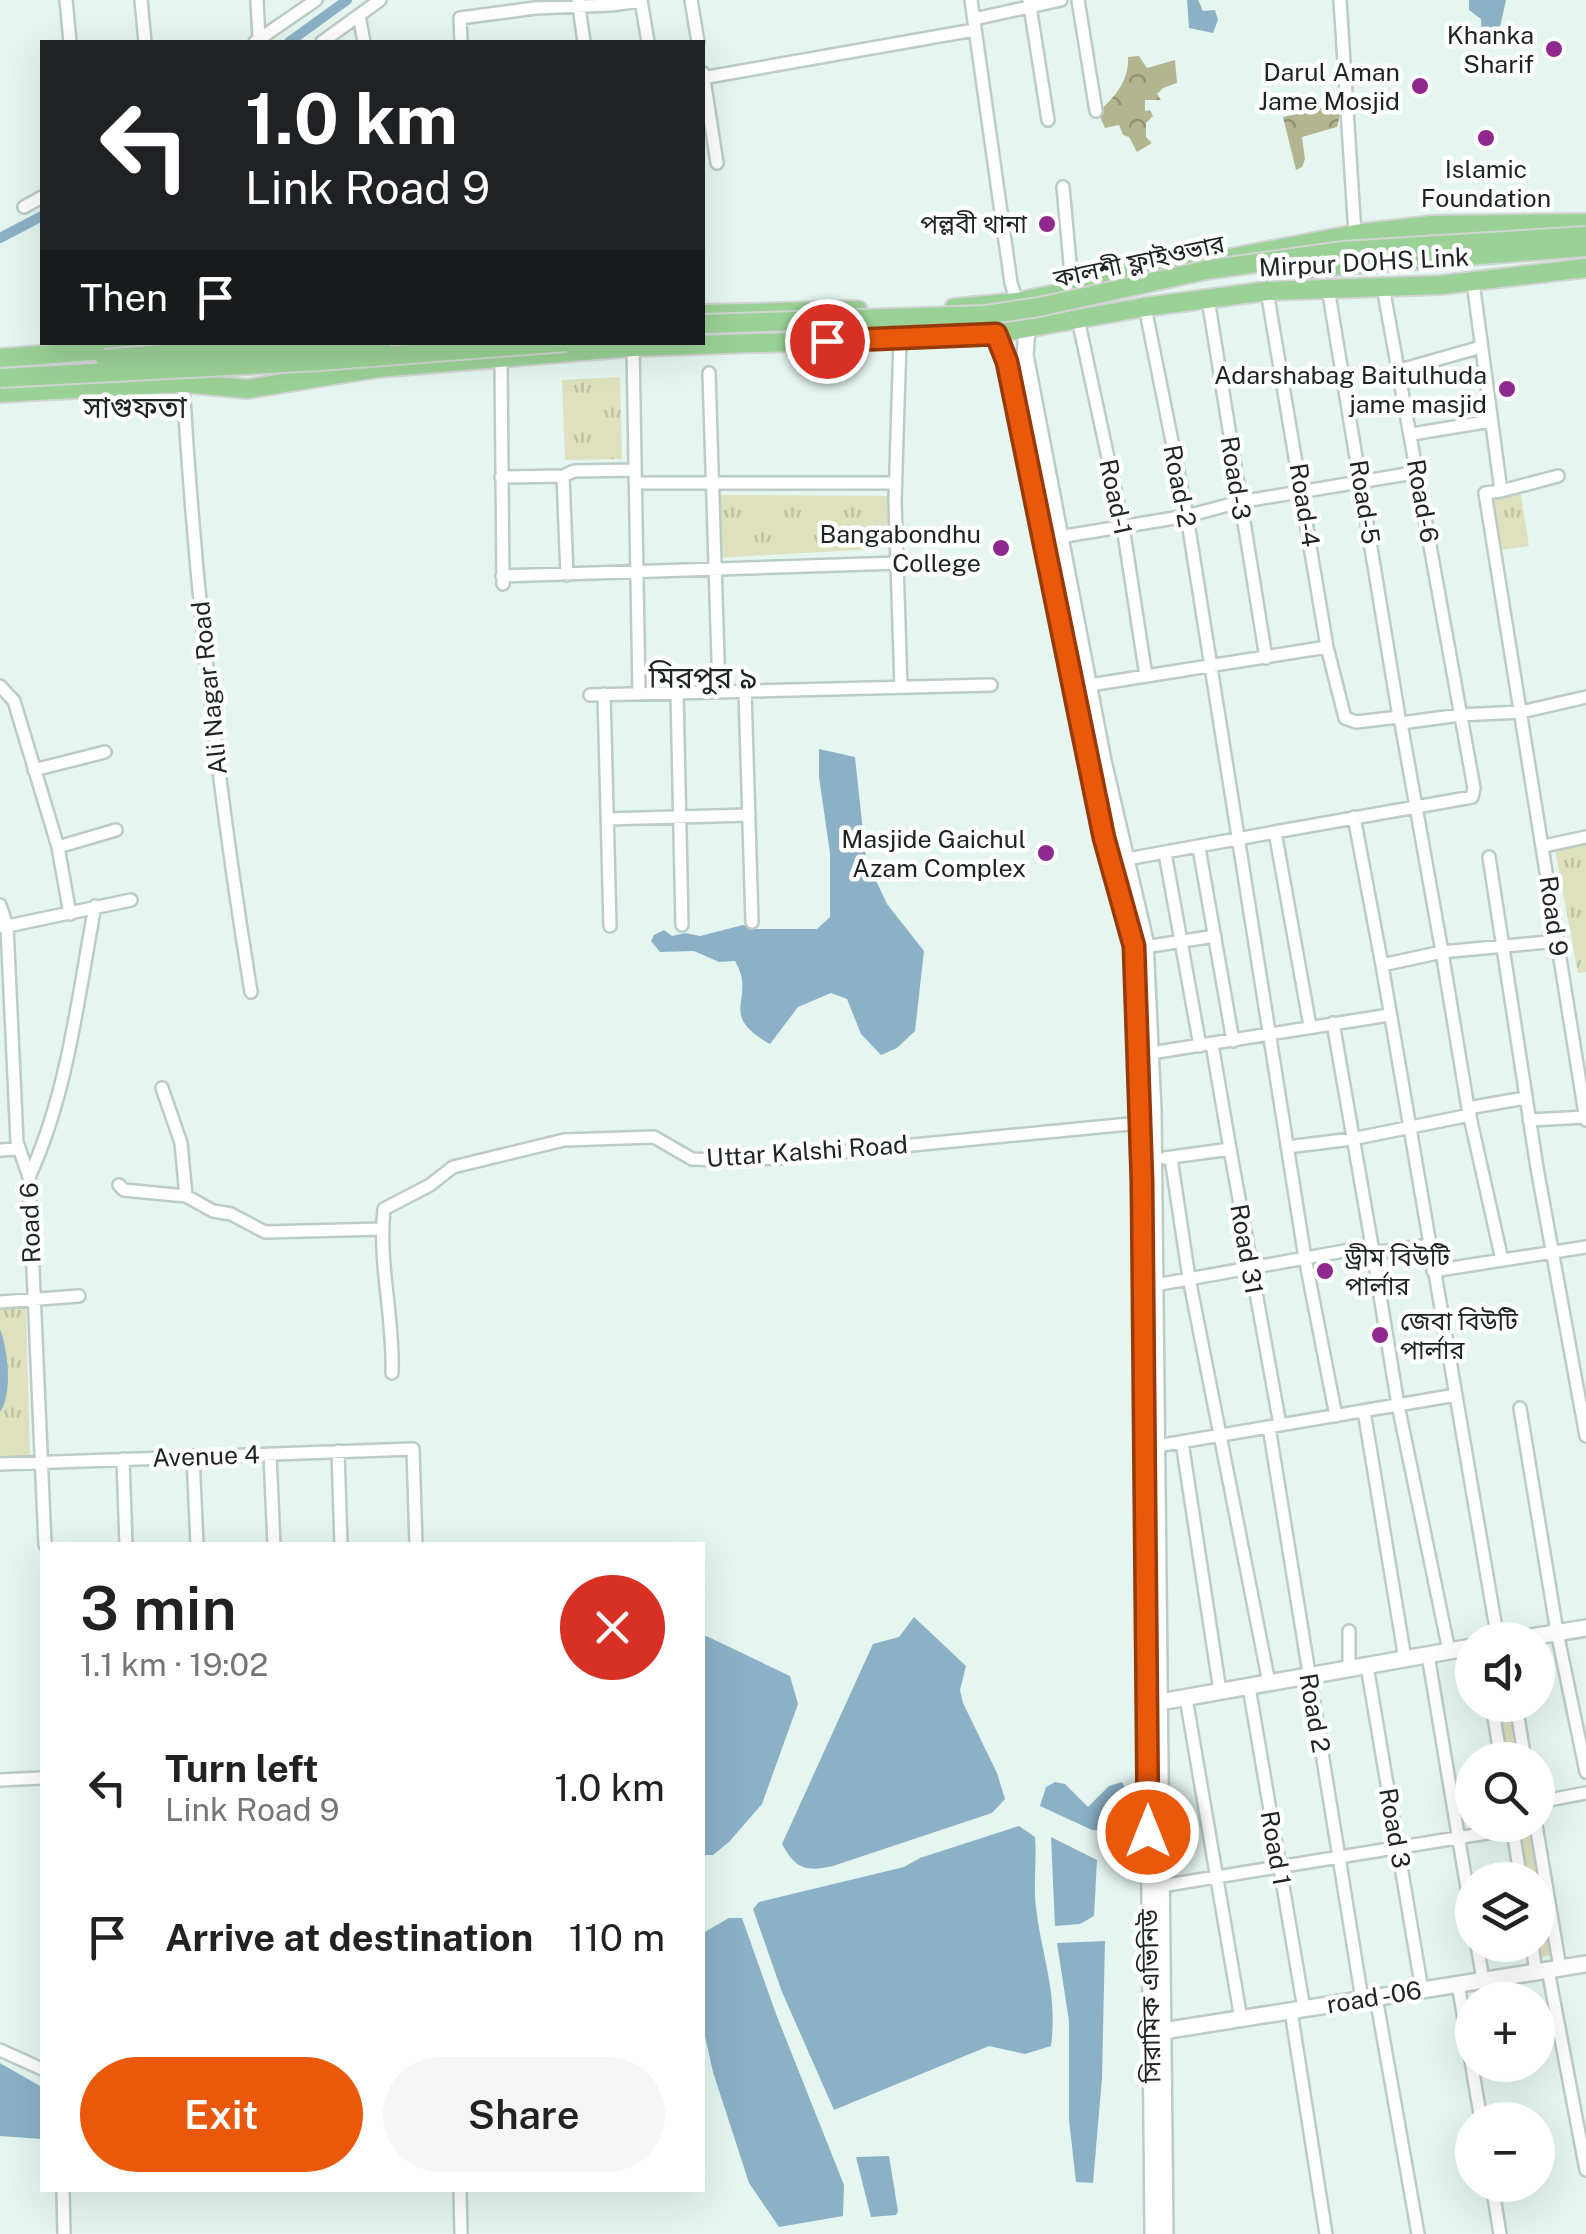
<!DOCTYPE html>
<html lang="en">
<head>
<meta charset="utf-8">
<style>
	:root { --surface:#fff; --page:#f6f6f6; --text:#222; --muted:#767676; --accent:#ea580c }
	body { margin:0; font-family:"Public Sans","Noto Sans Bengali",sans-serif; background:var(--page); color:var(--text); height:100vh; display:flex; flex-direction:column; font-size:38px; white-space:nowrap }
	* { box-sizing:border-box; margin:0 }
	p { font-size:32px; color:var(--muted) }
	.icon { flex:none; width:55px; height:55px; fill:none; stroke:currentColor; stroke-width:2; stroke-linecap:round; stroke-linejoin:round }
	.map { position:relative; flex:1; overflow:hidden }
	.drawer { position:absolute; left:40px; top:1542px; width:665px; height:650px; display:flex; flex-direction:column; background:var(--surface); border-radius:0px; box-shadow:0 10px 40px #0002 }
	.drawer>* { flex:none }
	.banner { position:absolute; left:40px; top:40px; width:665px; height:305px; border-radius:0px; box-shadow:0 10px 40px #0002; background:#202124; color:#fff; overflow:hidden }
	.tools { position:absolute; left:1455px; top:1622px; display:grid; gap:20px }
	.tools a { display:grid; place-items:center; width:100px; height:100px; border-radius:50%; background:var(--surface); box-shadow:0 10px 40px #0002; font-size:50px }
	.pin { position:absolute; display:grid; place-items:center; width:85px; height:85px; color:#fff; margin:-42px; border:5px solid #fff; border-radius:50%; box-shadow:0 2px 10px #0007 }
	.me { position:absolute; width:110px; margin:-55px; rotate:0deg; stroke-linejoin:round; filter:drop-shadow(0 0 8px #0008) }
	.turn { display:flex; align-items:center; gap:35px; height:210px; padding:0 40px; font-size:45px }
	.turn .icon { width:130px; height:130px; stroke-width:2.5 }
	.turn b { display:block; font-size:70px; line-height:85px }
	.then { display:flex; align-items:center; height:95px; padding:0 40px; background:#0003; gap:20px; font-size:38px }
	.round { display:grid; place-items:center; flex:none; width:105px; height:105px; border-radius:52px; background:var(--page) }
	.summary { display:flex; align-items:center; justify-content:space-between; height:170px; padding:0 40px }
	h1 { font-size:60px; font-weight:600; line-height:75px }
	.primary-button { display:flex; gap:20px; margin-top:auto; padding:20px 40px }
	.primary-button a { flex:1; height:115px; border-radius:60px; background:var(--accent); color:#fff; font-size:40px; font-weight:600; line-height:115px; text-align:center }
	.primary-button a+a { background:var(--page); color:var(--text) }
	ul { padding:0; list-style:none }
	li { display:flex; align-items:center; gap:30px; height:150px; padding:0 40px }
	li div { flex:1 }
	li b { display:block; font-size:38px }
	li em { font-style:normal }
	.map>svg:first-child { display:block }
</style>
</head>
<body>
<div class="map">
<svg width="1586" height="2234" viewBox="0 0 1586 2234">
	<defs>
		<pattern id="forest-crowns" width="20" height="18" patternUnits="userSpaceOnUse" patternTransform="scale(2.5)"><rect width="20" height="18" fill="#b3b590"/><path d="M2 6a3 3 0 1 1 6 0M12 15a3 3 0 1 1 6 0" fill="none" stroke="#919375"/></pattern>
		<pattern id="park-tufts" width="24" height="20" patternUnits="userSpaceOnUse" patternTransform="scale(2.5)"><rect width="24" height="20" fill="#dee1bd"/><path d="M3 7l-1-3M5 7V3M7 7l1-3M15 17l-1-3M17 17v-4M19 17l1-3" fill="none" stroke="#bec1a2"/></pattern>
	</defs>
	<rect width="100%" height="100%" fill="#e5f6f0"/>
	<path fill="url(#forest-crowns)" d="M1139 56 1147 68 1175 60 1177 83 1163 88 1157 94 1161 100H1145V111L1150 110 1153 116 1146 123V137L1152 143 1137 152 1129 137 1123 135 1119 125 1105 128 1098 112C1115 97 1129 81 1128 57Z
		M1335 105 1341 111 1337 127 1302 137 1305 159 1302 167 1296 170 1283 117Z"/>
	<path fill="url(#park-tufts)" d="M620 377 622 459 565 460 562 380Z
		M1520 489 1529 546 1501 550 1491 493Z
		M719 495 887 496 890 548 717 558Z
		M1586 839V972L1578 973 1554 844Z
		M26 1307 30 1457 0 1459V1308Z
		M1494 1705H1511L1520 1760H1504Z
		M1516 1825H1531L1553 1954 1540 1958 1538 1880H1526Z"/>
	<path fill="#8cb1c7" d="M1187 0H1198L1203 11 1215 10 1218 20 1213 33 1189 28Z
		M1469 0H1506L1496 45 1482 37 1481 19 1469 10Z
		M819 749 855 757 866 859 887 904 924 951 915 1031 897 1048 881 1055 861 1034 847 999 831 993 798 1007 770 1044C715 1013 758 1000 735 961L719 962 694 951 660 952 651 941 654 935 664 930 672 936 685 933 700 936 743 925 754 929H817L830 917V853L819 777Z
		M0 1329C8 1349 13 1394 0 1412Z
		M914 1617 966 1666 960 1690 963 1703 997 1773 1005 1799 992 1813 833 1866C805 1872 796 1869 782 1844L873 1644 899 1637Z
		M702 1634 790 1676 798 1704 762 1804 729 1842 713 1855H702Z
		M1055 1782 1065 1784 1088 1807 1109 1786 1122 1782 1133 1803 1126 1819 1136 1832 1092 1830 1040 1806 1046 1787Z
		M1019 1826 1035 1837C1037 1860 1033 1886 1036 1907 1042 1959 1058 1991 1051 2046L1025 2054 989 2046 834 2110 782 1992 753 1909 759 1902 904 1867 920 1858Z
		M1051 1837 1097 1860 1094 1916 1080 1924 1055 1926Z
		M729 1918H742L776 2014 844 2185 843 2216 779 2227 749 2183 713 2072 703 2027V1933Z
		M1105 1941 1102 2078 1093 2183 1076 2182 1069 2120V2021L1057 1943Z
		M0 2063 40 2086 42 2139 0 2136Z
		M889 2156 898 2211 896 2215 871 2217 856 2157Z"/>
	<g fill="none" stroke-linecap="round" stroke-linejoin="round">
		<path stroke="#8cb1c7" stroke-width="10" d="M289 42 347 0
			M0 238 42 216"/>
		<defs>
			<path id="street" d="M66 0 70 42
				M141 0 145 42
				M257 0 259 39
				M578 0 584 42
				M641 0 648 42
				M691 0 698 42
				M971 0 1011 283 1017 302
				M1029 0 1048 120
				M1078 0 1096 111
				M1340 0 1355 234
				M359 15 364 42
				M974 19 1061 0
				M255 42 316 0
				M322 42 380 0
				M461 42 460 18 535 8 611 5 641 1
				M703 73 717 163
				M702 78 974 30
				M1063 187 1072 285 1065 287
				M24 207 42 197
				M1473 282 1501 491 1485 493 1586 1120
				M1328 288 1399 717
				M1267 291 1327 647 1345 718 1356 722 1399 717 1401 723 1460 715 1521 712 1586 697
				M1208 299 1266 658
				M1145 307 1187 516 1305 1258 1336 1416
				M1078 319 1123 527 1146 676
				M900 340 895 501 901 687
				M633 347 639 693
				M501 360 503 584
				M1400 370 1481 347
				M709 373 719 691
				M183 383C195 588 218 790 251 992
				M1412 434 1491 421
				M501 477 563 476
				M635 483H895
				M1501 491 1558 476
				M1059 537 1187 516 1239 502 1419 472
				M567 575 563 476 574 471 635 470
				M502 576 898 563
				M1090 685 1327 647
				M0 686 14 701 58 847 70 914
				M745 691 752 922
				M677 692 682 925
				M604 694 610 926
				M590 695 991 685
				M1401 723 1442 952 1382 965 1498 1640
				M34 770 105 752
				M1354 817 1382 965
				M607 819 749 815
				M1275 832 1461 799 1472 797 1474 788 1383 287
				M1544 846 1586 837
				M58 847 116 830
				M1199 848 1233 1041
				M1165 853 1200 1046
				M1489 857 1537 1168 1586 1436
				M1127 859 1275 832 1310 1026
				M0 905 7 926 17 1142 29 1177 45 1545
				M3 927 131 900
				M1145 947 1215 936
				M1333 1023 1372 1246
				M1212 1044 1230 1149
				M1151 1053 1389 1015
				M162 1088 181 1143 186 1196 213 1211 231 1214 265 1232 383 1229
				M1468 1108 1525 1098
				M1529 1120 1586 1117
				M1287 1147 1352 1139 1470 1115
				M0 1150 18 1149
				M1165 1158 1230 1149 1280 1425
				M1171 1158 1189 1278 1269 1683
				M29 1177C68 1093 78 996 95 906
				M119 1185 124 1190 186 1196
				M1373 1253 1398 1405 1449 1651
				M1502 1260 1468 1108 1442 952 1558 941
				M1433 1271 1586 1247
				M1155 1285 1372 1246 1373 1253 1429 1245
				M0 1302 79 1296
				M392 1373C394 1317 378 1264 384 1209L430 1185 453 1167 564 1140 654 1137 692 1159 717 1160 779 1158 1140 1123
				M1520 1408 1557 1632 1586 1772
				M1364 1411 1405 1659
				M1269 1427 1362 1999
				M1182 1442 1220 1691
				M1157 1446 1456 1395
				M338 1451 341 1545
				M270 1454 274 1545
				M193 1456 197 1545
				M123 1459 126 1545
				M0 1464 413 1449 416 1545
				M1349 1631V1669
				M1428 1655 1472 1918
				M1367 1666 1422 1990
				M1249 1687 1304 2009
				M1186 1698 1241 2019
				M1492 1705 1501 1760
				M1516 1705 1525 1760
				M0 1780 42 1778
				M1538 1802 1586 1793
				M1512 1825 1521 1880
				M1536 1825 1560 1968
				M1161 1886 1512 1829
				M1477 1945 1483 1980
				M1532 1945 1536 1972
				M1548 1970 1586 2170
				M1458 1984 1481 2120
				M1376 1997 1418 2234
				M1291 2011 1326 2234
				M0 2050 42 2069
				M1492 2185 1500 2234
				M63 2190 64 2234
				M460 2190 461 2234"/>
			<path id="secondary" d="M1027 329 1025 355 1103 761 1145 941 1153 1111 1165 2234
				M996 334 1007 362 1104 838 1134 946 1146 1463 1153 2234
				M1512 1640 1586 1628
				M1160 1702 1472 1647
				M1163 2031 1586 1964"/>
			<path id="primary" d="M1210 262 1355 234 1432 225 1586 223
				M1115 269 1163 257 1187 266
				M954 308 1017 302 1169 270
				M702 314 858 310
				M0 358 174 345
				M0 393 183 383 247 389 377 368 633 347 981 336 1145 307 1267 291 1440 285 1586 268"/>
		</defs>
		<use href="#street" stroke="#bbccc6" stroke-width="16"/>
		<use href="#secondary" stroke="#bbccc6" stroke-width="20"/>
		<use href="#primary" stroke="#d2d3d3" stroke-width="22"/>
		<use href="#street" stroke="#fff" stroke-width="11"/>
		<use href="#secondary" stroke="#fff" stroke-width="15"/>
		<use href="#primary" stroke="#9ad196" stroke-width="18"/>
		<defs>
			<path id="primary-bridge" d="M1297 269 1586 247
				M702 324 986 315 1039 307 1206 270 1343 251 1586 236
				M105 359 229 348 382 342
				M0 378 320 361 566 342"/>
		</defs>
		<use href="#primary-bridge" stroke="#d2d3d3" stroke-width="22" stroke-linecap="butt"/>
		<use href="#primary-bridge" stroke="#9ad196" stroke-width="18"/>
	</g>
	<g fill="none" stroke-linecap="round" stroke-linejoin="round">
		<defs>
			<path id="route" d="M827 341 996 334 1007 362 1104 838 1134 946 1142 1182 1148 1832"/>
		</defs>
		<use href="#route" stroke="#983908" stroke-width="25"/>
		<use href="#route" stroke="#ea580c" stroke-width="18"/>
	</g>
	<g fill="#90288d" stroke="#fff" stroke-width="4">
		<circle cx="1554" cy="49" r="10"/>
		<circle cx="1420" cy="86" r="10"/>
		<circle cx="1486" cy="138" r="10"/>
		<circle cx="1047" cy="224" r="10"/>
		<circle cx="1507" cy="389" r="10"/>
		<circle cx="1001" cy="548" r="10"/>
		<circle cx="1046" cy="853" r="10"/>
		<circle cx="1325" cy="1271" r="10"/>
		<circle cx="1380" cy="1335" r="10"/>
	</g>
	<g text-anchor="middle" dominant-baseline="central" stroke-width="9" stroke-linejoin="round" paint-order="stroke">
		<g font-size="25" fill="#1e2422" stroke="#fff" text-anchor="end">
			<text x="1534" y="35">Khanka<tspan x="1534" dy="29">Sharif</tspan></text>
			<text x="1400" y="72">Darul Aman<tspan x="1400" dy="29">Jame Mosjid</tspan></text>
			<text x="1486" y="169" text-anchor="middle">Islamic<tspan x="1486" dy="29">Foundation</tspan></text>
			<text x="1027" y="224">পল্লবী থানা</text>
			<text x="1487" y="375">Adarshabag Baitulhuda<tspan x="1487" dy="29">jame masjid</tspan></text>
			<text x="981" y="534">Bangabondhu<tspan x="981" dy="29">College</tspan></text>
			<text x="1026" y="839">Masjide Gaichul<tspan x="1026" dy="29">Azam Complex</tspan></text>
			<text x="1345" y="1257" text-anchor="start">ড্রীম বিউটি<tspan x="1345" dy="29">পার্লার</tspan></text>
			<text x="1400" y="1321" text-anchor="start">জেবা বিউটি<tspan x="1400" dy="29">পার্লার</tspan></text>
		</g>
		<g font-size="25" fill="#1e2422" stroke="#fff">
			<text transform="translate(1139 261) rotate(-12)">কালশী ফ্লাইওভার</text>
			<text transform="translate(1364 262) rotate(-3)">Mirpur DOHS Link</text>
			<text transform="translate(1236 478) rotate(81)">Road-3</text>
			<text transform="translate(1180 486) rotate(79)">Road-2</text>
			<text transform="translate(1116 497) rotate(78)">Road-1</text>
			<text transform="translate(1423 501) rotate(80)">Road-6</text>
			<text transform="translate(1365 502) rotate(81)">Road-5</text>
			<text transform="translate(1305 505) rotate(81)">Road-4</text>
			<text transform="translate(209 688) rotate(-96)">Ali Nagar Road</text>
			<text transform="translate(1554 916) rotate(82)">Road 9</text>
			<text transform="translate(807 1151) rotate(-4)">Uttar Kalshi Road</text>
			<text transform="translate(30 1223) rotate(-92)">Road 6</text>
			<text transform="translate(1247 1249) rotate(80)">Road 31</text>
			<text transform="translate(206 1456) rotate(-2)">Avenue 4</text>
			<text transform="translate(1315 1713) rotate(80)">Road 2</text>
			<text transform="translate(1395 1828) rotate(80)">Road 3</text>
			<text transform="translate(1276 1848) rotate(80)">Road 1</text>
			<text transform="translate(1150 1996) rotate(-91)">সিরামিক এভিনিউ</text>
			<text transform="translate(1374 1997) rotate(-9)">road -06</text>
		</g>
		<g font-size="30" fill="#1e2422" stroke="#fff">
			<text x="135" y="407">সাগুফতা</text>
			<text x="703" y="677">মিরপুর ৯</text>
		</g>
	</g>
</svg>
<div class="tools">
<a><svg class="icon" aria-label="sound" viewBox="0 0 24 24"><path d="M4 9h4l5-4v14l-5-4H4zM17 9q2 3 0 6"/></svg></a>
<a><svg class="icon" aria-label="search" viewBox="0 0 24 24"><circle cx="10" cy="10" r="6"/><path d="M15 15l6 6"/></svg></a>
<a><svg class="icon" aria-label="layers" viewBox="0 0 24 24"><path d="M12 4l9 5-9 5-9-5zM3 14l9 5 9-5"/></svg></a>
<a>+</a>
<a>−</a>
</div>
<div class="pin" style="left:827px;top:341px;background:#d93025"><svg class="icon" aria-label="arrive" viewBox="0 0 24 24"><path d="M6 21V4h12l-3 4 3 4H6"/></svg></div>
<svg class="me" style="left:1148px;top:1832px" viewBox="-20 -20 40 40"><circle r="17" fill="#ea580c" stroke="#fff" stroke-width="3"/><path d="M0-11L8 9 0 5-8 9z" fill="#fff"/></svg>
<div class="banner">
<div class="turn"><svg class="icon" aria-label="left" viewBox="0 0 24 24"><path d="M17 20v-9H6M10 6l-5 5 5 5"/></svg><div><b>1.0 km</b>Link Road 9</div></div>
<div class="then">Then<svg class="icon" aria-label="arrive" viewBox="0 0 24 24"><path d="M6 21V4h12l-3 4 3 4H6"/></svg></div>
</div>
<section class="drawer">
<div class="summary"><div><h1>3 min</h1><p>1.1 km · 19:02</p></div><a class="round" style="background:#d93025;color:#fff"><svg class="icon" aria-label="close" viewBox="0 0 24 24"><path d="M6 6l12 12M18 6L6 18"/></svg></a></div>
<ul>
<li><svg class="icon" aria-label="left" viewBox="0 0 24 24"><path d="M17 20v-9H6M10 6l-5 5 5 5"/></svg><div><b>Turn left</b><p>Link Road 9</p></div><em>1.0 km</em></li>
<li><svg class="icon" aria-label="arrive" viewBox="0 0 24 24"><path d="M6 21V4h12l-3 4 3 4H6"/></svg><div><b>Arrive at destination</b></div><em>110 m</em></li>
</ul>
<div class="primary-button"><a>Exit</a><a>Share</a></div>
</section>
</div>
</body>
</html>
